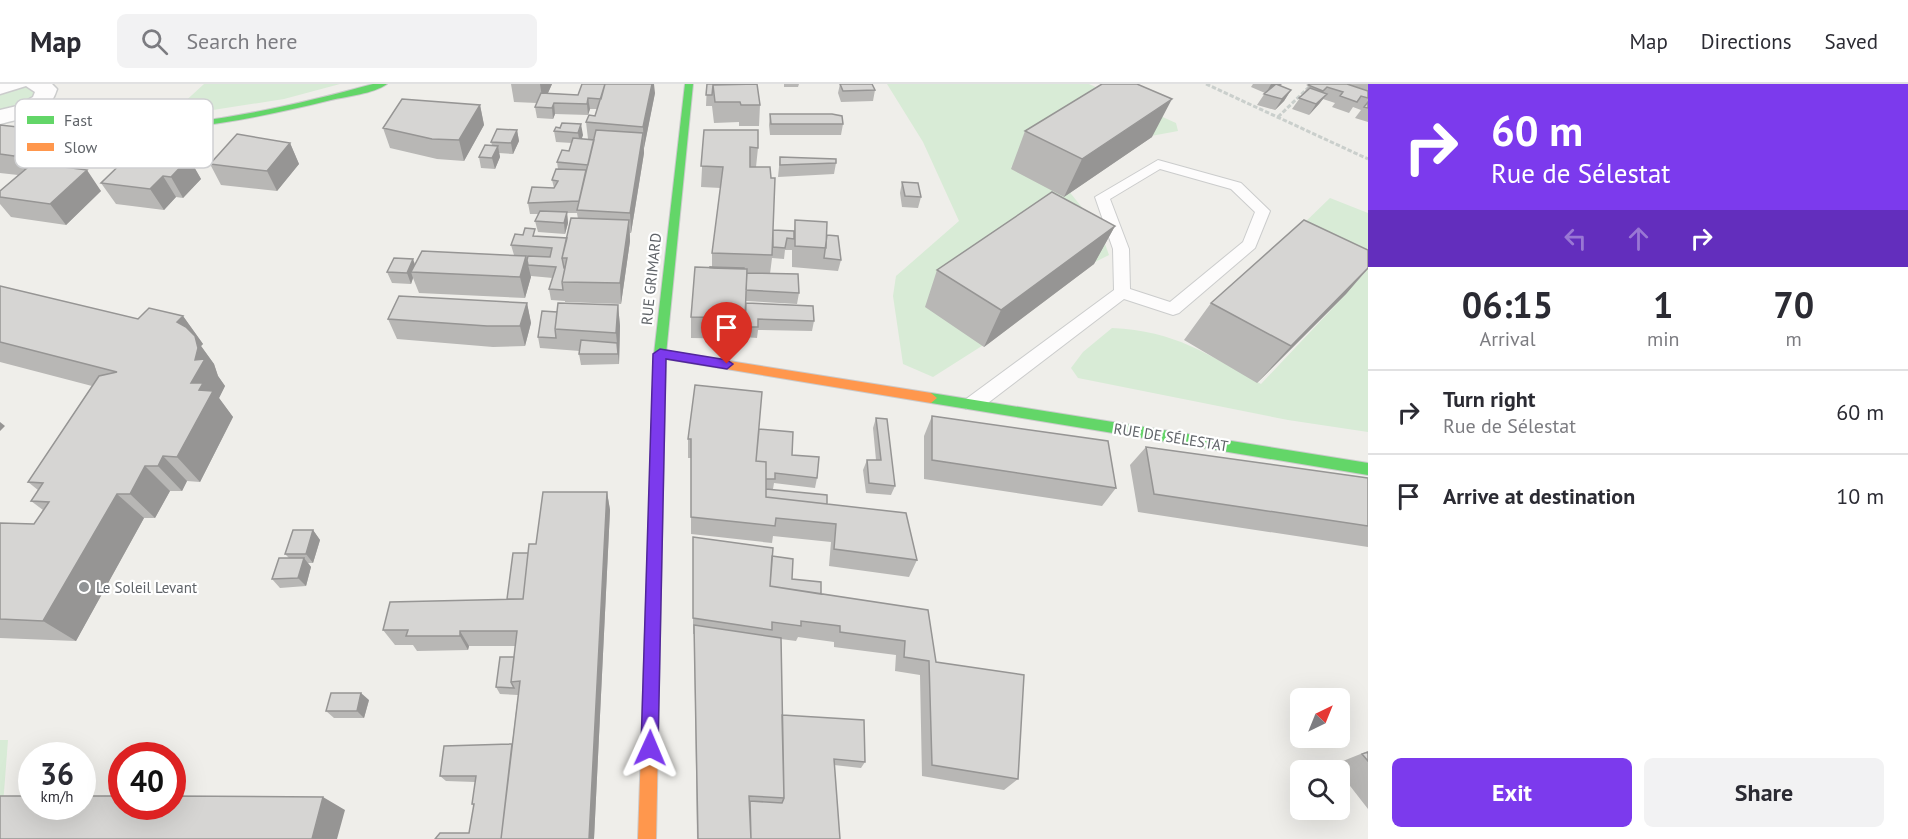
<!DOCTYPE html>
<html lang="en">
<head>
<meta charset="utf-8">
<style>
	:root { --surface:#fff; --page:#f2f2f3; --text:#2b2b33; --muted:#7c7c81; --line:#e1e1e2; --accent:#7c3aed }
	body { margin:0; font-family:"PT Sans",sans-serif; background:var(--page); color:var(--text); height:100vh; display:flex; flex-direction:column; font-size:22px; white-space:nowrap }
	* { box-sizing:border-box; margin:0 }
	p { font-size:20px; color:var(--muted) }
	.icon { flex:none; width:33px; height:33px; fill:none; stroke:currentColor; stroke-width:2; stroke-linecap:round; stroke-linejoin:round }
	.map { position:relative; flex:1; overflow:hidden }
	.drawer { display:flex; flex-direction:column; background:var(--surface); width:540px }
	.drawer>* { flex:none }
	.banner { background:#7c3aed; color:#fff; overflow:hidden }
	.needle { width:39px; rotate:43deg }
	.controls { position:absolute; left:1290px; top:604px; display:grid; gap:12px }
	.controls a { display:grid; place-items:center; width:60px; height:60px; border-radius:9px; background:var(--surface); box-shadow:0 6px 24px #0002; font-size:30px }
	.speed { position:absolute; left:18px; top:658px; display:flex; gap:12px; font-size:30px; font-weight:700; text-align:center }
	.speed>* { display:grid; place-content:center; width:78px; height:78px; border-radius:50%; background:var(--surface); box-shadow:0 6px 24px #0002; line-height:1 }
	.speed small { font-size:15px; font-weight:400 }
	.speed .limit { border:9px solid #d22; background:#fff; color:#111 }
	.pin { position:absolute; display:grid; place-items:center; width:51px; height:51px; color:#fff; margin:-62px -26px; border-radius:50% 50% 50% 0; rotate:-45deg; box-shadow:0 0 6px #0007 }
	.pin .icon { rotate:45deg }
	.me { position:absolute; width:66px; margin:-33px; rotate:1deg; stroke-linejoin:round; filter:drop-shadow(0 0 4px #0008) }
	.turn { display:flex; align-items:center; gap:21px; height:126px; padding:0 24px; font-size:27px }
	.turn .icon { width:78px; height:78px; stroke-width:2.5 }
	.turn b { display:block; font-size:42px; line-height:51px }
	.lanes { display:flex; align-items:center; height:57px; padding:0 24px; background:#0003; justify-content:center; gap:30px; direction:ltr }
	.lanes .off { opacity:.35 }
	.eta { display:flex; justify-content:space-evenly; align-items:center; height:102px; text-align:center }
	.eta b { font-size:36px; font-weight:800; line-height:42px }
	.cta { display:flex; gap:12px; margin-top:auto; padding:12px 24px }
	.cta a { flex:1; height:69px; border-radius:9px; background:var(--accent); color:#fff; font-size:24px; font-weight:800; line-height:69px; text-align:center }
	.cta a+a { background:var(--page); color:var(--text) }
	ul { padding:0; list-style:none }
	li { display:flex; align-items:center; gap:18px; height:84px; padding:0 24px; border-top:2px solid var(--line) }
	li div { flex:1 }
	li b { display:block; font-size:22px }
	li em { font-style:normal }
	header { display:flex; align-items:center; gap:36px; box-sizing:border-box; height:84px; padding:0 30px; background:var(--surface); border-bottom:2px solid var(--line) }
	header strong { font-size:28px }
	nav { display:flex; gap:33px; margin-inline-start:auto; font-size:21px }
	.search { width:420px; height:54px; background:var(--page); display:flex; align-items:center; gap:15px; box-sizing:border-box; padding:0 21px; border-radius:9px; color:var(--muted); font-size:22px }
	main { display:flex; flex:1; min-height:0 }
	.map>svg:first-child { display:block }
</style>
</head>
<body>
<header>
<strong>Map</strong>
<div class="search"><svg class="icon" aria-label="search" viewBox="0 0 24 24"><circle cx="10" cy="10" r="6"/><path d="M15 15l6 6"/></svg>Search here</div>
<nav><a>Map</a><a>Directions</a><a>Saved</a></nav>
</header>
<main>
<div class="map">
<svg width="1368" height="755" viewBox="0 0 1368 755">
	<rect width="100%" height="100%" fill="#efeeea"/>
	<path fill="#d8ebd6" d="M35 0 46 9 0 33V4Z
		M204 0H340L284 15 168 33Z
		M887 0H1089L1176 39 1178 47 1151 52 1101 28 1011 83 1068 106 1100 146 1109 171 1091 180 985 260 933 293 903 280 893 212 896 192 959 137 923 58Z
		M1330 114 1368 129V348L1288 336 1078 294 1071 284 1083 268 1112 244C1176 247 1207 270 1261 300L1347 209 1270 172Z
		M0 656H8L3 721 0 728Z"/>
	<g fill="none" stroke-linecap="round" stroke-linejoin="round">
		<defs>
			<path id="lane" d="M1158 76 1241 99 1270 127 1255 164 1179 229 1173 231 1124 215 980 325H966L964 320 966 315 1114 206 1113 165 1095 113ZM1160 85 1231 105 1255 128 1243 158 1170 218 1130 205 1129 165 1110 115Z"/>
			<path id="street" d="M0 0H52L57 5C50 31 23 34 0 40V26L17 22 33 13 35 8 26 2 0 10Z"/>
			<path id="fast" d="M373 0H387C373 10 348 12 331 16 246 37 130 61 46 36 38 34 27 32 20 27L25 24C38 28 51 33 65 36 164 53 277 26 373 0Z
				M685 0H693L666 270 662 458 660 462 655 464 650 462 648 458 654 270Z
				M931 309 1368 379V391L931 319 925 314Z"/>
			<path id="slow" d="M660 266 931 309 937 314 931 319 660 274 654 270Z
				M655 452 660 454 662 458 656 755H638L648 458 650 454Z"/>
		</defs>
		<use href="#lane" stroke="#cbcccc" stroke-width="2"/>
		<use href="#street" stroke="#cbcccc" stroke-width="3"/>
		<use href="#fast" stroke="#cacacb" stroke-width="2"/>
		<use href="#slow" stroke="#cacacb" stroke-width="2"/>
		<path stroke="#cacfcc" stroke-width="3" stroke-dasharray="4.5 2" stroke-linecap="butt" d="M1206 0 1368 75
			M1278 33 1312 0"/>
		<use href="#lane" fill="#fdfcfc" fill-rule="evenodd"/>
		<use href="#street" fill="#fdfcfc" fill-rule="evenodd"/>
		<use href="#fast" fill="#63d668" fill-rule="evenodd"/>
		<use href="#slow" fill="#ff974d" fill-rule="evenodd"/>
	</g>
	<path fill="#b8b7b5" d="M511 0H552L548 9 578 11 655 9 644 64V69L631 149H630V157L621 220 565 218V217L551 216 549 205 553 194 531 192 525 214 419 209 413 194 411 200 392 199 387 188 415 181 514 171 511 161 537 152 567 154 578 135 577 129H567L568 139 565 150 538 148 535 137 538 130H530L528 119 554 104 552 96 558 85 557 78 569 67 572 59 556 58 554 47 560 44 562 39 583 51 581 55H588L586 38 595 32 597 25H590L588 31 555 30 553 35 537 34 535 23 537 19 514 18Z
		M707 0 760 21 759 42H739V38L714 39 712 22H706Z
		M784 0H799L798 3H784Z
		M840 0H872L875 6 873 17 841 18 838 9Z
		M1253 0H1282L1279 2 1291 6 1284 17 1275 26 1257 21 1265 9 1251 3Z
		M1310 0H1368V38L1355 34 1361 26 1353 23 1349 29 1332 23 1335 19 1323 15 1319 20 1309 31 1292 25Z
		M480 21 484 41 464 77 437 75 390 64 383 44Z
		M770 30 843 40 841 51H770L769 41Z
		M0 41 60 67 44 81 101 107 66 141 11 133 0 120V107L18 91 0 89Z
		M517 46 519 57 513 70 499 69 500 73 495 85 481 84 479 73 492 61 491 58Z
		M704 46 758 64 756 83 773 149 794 147 795 136 827 151 841 176 838 187 792 183V166H785L784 175 772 174 770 190 799 209 797 220 746 217V219L814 237 812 247 758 246 757 254 744 253V255L691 254V233L710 184 712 183V169L721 104 701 103Z
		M1025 47 1152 53 1064 113 1011 85Z
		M290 59 299 80 277 107 221 101 210 80Z
		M780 73 836 79 834 90 778 93Z
		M189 74 201 95 183 114 176 113 164 126 116 120 101 99Z
		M902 98 921 113 918 124 902 123 900 109Z
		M1115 142 1094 180 984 263 925 223 937 186Z
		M1368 166V185L1346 210 1257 299 1184 256 1211 219Z
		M0 202 138 235 183 232 203 260 201 262 214 280 218 292 225 302 219 314 233 333 200 398 187 397 182 407H170L155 434H144L76 557 0 554V439L34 440 43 426 31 417 38 406 28 398 92 302 0 278Z
		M527 219 531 239 525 262 493 263 397 255 388 235Z
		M618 221 620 242 619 280 581 281 579 270 580 267 540 264 538 253 557 228Z
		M932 332 1116 404 1102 422 924 395V352Z
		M876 334 895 402 891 411 866 409 863 386 867 376H876L873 344Z
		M759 345 792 371 817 394 815 404 774 399 773 405H766L827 420 917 476 909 493 829 482 831 458 773 452 772 459 691 450V374H688V355Z
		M1146 363 1368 442V463L1138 428 1130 381Z
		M607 408 610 426 594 755 469 749 474 723 472 720 475 698 446 697 440 692 512 660 518 611 500 610 496 603 514 573 515 562H469L468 566 417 567 413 561H395L383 546 507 515 528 469 536 460Z
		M313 446 320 456 313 479H308L311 483 306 502 280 504 272 495 289 474 285 470Z
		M693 453 772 472 792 495 821 510 928 526 936 578 1018 695 1004 706 922 692 920 591 895 587 896 571 834 563V558L798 553 796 557 781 555 782 631 865 678 861 684 834 681 840 755H697L694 550H693Z
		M369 616 364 634H334L326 627Z
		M1368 667V725L1340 689V687H1338L1333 681Z"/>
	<path fill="#969594" d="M540 0H552L543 20Z
		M652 0H654L655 9 644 64 643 43Z
		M1271 0H1282L1266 9Z
		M1291 6 1284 17 1275 26 1282 15Z
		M1327 10 1319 20 1309 31 1316 20Z
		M588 14 590 25 588 31 587 20Z
		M1172 15 1152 53 1064 113 1082 75Z
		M554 19 555 30 553 35 552 24Z
		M480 21 484 41 464 77 459 56Z
		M581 40 583 51 580 60 578 49Z
		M45 46 60 67 30 93 14 72Z
		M517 46 519 57 513 70 511 59Z
		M643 49 644 69 631 149 630 129Z
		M290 59 299 80 277 107 267 87Z
		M498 62 500 73 495 85 492 74Z
		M189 74 201 95 183 114 171 93Z
		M87 86 101 107 66 141 50 120Z
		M163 92 176 113 164 126 150 105Z
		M567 128 568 139 565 150 564 139Z
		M629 136 630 157 621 220 620 199Z
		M1115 142 1094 180 984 263 1001 226Z
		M526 172 531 193 525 214 520 193Z
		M413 175 417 186 411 188 413 194 411 200 407 189Z
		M1368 184 1346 210 1257 299 1291 262Z
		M527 219 531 239 525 262 520 242Z
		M618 221 620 242 619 280 616 249Z
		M183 232 203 260 201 262 214 280 218 292 225 302 219 314 233 333 200 398 177 373 195 276 177 238Z
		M0 338 5 342 0 347Z
		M163 372 187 397 182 407 158 382Z
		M145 382 170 407 155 434 130 410Z
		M607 408 610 426 594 755H589Z
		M117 410 144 434 76 557 43 537Z
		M313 446 320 456 313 479 306 470Z
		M304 474 311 483 306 502 298 494Z
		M460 547 469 562 468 566 460 552Z
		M361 609 369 616 364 634 357 627Z
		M323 713 345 726 337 755H312Z"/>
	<path fill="#d6d5d3" stroke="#969594" stroke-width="1.5" d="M582 0H605L601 15 588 14 587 20 554 19 552 24 535 23 541 9 578 11Z
		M605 0H652L643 43 586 38 589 31 595 32Z
		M707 0H756L713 1 712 11H706Z
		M757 0 760 21H741L740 18H715L713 1Z
		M840 0H872L875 6 843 7Z
		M1102 0H1137L1172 15 1082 75 1025 47Z
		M1276 0 1291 6 1282 15 1264 10Z
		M1310 0H1347L1368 7V14L1361 12 1357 18 1340 12 1343 8 1327 3 1323 7 1308 1Z
		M1310 4 1327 10 1316 20 1299 14Z
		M402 15 480 21 459 56 432 55 383 44Z
		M1368 18V24L1364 23Z
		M770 30H832L842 32 843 40H771Z
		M562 39 581 40 578 49 554 47 556 43 560 44Z
		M0 41 45 46 14 72 0 70Z
		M497 45 517 46 511 59 491 58Z
		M596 46 643 49 630 129 577 126Z
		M704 46H758V64L750 63V83H770L771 94H775L772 171 712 169 723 83 701 82Z
		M237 50 290 59 267 87 210 80Z
		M573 54 594 56 588 81 557 78 562 66 569 67Z
		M485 61 498 62 492 74 479 73Z
		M133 68 189 74 171 93 163 92 150 105 101 99Z
		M780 73 836 75V79L780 81Z
		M33 79 87 86 50 120 0 113V107Z
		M556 85 586 86 579 117 528 119 532 103 554 104 558 97 552 96Z
		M902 98 918 99 921 113 905 112Z
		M1052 108 1115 142 1001 226 937 186Z
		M540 127 567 128 564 139 535 137Z
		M571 134 629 136 620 199 562 198 567 174H562Z
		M795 136 827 138 826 164 795 162Z
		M1304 136 1368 166V184L1291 262 1211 219Z
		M525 144 535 145 533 152 567 154 562 174 564 184H565L562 198 563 206 549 205 556 183 528 181 527 176 528 172 550 173 552 164 511 161 515 150 523 151Z
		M773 146 794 147V155L787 154 785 164 773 163Z
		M827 151 838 152 841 176 824 174Z
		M422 167 526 172 520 193 411 188Z
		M394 174 413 175 407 189 387 188Z
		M695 183 747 185 745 234 691 233Z
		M710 183 744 184V185L710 184Z
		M747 189 798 190 799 209 746 206Z
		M0 202 138 235 149 224 183 232 177 238 186 243 195 252 198 264 195 276 205 275 191 299H203L199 306 213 307 177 373 163 372 158 382H145L130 410H117L43 537 0 535V439L34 440 49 418 31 417 43 399 28 398 99 292 117 288 0 258Z
		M399 212 527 219 520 242H487L388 235Z
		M558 219 618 221 616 249 555 245Z
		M746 219 813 222 814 237 758 235V243H745Z
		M542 227 557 228 555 245 556 254 538 253Z
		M581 256 617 259 618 270H579Z
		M695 301 762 308 756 377 766 378V413L906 429 917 476 834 465 836 440 776 434 775 442 691 433V355H688Z
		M932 332 1108 357 1116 404 932 376Z
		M876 334 887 335 895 402 869 399 867 376H881Z
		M759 345 793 348 792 371 819 373 817 394 775 389V395H766V378L756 377Z
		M1146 363 1368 394V442L1154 410Z
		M766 405 827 411V420L766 413Z
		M543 408H607L589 755H501L520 597 511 598 517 547H460V552H406L408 546H383L390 518 523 515 529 460H536Z
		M293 446H313L306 470H285Z
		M693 453 773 464 770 502 928 526 936 578 1024 591 1018 695 932 681 929 577 904 573 905 557 840 548V542L801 537V542L772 538V546L693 534Z
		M513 469H528L523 515H507Z
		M772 472 793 475 792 495 821 498V510L770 502Z
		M279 474H304L298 494 272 495Z
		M694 541 781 554 784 714 749 712 751 755H698Z
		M500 573H514L511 598 514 604 496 603Z
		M331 609H361L357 627H326Z
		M782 631 864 636 865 678 834 675 840 755H751L750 717 782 719 784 714Z
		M512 660 501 755H435L440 749H469L474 720H472L476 692H440L444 662Z
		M1368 668V677L1362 670Z
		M0 712H32V723H82V712H122V723H172V712L323 713 312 755H0Z"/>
	<path fill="#7c3aed" stroke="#51269a" stroke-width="1.5" d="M660 265 727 276 733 280 727 285 666 275 658 664 656 670 650 672 644 670 641 664 653 270Z"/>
	<circle fill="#919496" stroke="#fff" stroke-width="2" cx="84" cy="503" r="6"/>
	<g text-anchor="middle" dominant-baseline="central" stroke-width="4.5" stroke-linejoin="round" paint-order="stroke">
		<g font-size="15" fill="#5f6368" stroke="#fff">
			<text transform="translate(651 195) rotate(-84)">RUE GRIMARD</text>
			<text transform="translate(1171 353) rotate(9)">RUE DE SÉLESTAT</text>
		</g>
		<g font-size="15" fill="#5f6368" stroke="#fff" text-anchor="start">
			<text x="96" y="503">Le Soleil Levant</text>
		</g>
	</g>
	<rect x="15" y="15" width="198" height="69" rx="9" fill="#fff" stroke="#cfd0d2" stroke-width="1.5"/>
	<rect x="27" y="32" width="27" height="8" fill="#63d668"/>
	<rect x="27" y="59" width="27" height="8" fill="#ff974d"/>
	<g font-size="16" fill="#5f6368">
		<text x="64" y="42">Fast</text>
		<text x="64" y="69">Slow</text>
	</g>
</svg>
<div class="controls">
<a><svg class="needle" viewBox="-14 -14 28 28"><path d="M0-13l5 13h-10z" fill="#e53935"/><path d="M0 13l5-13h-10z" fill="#7c7c81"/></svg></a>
<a><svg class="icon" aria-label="search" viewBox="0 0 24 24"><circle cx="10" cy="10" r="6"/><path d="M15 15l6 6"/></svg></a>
</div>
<div class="speed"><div>36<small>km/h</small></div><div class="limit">40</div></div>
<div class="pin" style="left:727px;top:280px;background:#d93025"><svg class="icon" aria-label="arrive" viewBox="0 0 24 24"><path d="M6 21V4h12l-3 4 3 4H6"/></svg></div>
<svg class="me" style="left:650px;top:664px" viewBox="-20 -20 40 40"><path d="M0-17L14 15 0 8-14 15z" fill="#7c3aed" stroke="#fff" stroke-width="4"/></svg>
</div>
<section class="drawer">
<div class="banner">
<div class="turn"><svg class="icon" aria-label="right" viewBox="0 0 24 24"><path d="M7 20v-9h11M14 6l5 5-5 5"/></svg><div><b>60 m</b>Rue de Sélestat</div></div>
<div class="lanes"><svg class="icon off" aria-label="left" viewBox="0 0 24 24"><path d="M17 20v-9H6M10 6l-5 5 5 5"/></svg><svg class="icon off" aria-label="ahead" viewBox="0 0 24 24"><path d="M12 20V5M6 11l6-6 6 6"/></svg><svg class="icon" aria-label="right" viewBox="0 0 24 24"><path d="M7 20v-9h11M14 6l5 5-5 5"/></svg></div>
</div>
<div class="eta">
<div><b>06:15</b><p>Arrival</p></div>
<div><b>1</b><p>min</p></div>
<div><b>70</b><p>m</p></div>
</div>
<ul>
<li><svg class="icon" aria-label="right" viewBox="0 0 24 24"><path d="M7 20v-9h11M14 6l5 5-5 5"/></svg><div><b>Turn right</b><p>Rue de Sélestat</p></div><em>60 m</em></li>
<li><svg class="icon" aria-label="arrive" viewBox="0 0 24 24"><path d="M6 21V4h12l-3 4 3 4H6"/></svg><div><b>Arrive at destination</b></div><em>10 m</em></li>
</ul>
<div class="cta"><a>Exit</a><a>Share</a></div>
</section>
</main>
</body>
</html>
